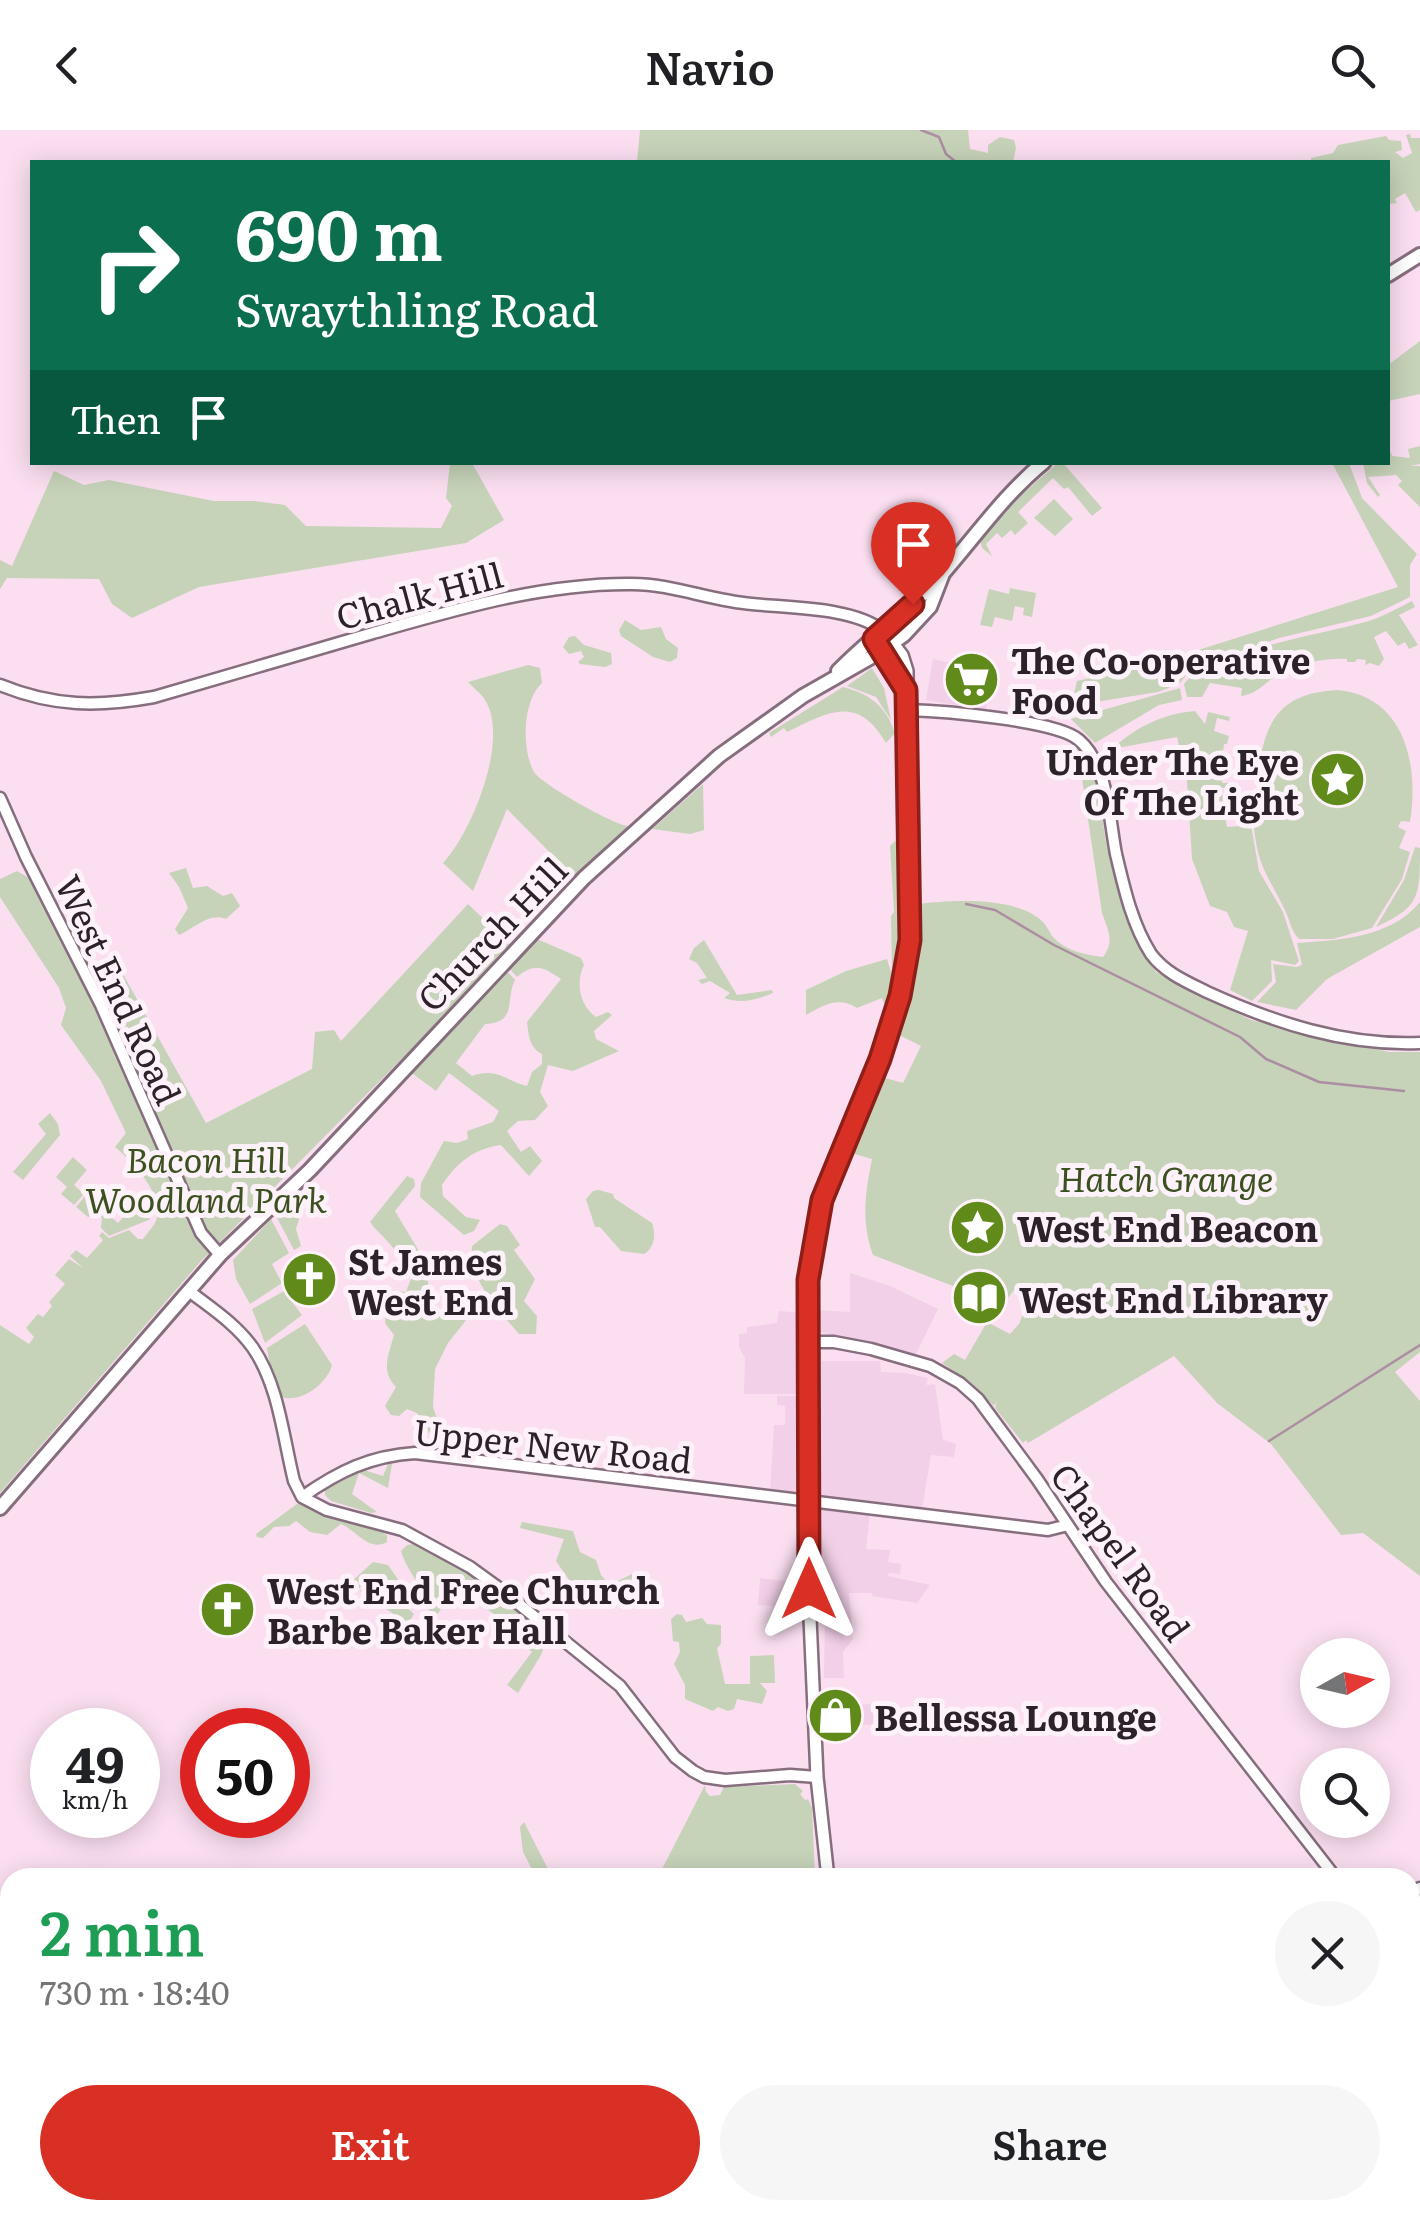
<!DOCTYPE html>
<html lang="en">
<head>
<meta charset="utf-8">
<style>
	:root { --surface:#fff; --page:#f6f6f6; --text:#202124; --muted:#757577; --accent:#d93025 }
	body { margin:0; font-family:Literata,serif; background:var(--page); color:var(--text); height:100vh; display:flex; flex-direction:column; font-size:38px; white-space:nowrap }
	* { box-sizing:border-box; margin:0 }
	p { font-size:32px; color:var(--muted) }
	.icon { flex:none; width:55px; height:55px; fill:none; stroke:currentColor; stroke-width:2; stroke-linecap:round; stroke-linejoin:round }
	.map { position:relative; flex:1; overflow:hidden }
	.details { position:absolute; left:0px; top:1738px; width:1420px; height:352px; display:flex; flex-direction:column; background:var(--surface); border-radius:30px 30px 0 0; box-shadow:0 5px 25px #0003 }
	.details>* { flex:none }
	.guide { position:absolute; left:30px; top:30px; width:1360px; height:305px; border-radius:0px; box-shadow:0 5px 25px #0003; background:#0b6e4f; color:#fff; overflow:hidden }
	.needle { width:65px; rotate:82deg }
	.controls { position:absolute; left:1300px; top:1508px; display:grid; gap:20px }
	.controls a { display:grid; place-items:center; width:90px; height:90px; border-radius:50%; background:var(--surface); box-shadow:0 5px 25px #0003; font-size:50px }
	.speed { position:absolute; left:30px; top:1578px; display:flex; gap:20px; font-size:50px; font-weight:700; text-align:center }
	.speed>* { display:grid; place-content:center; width:130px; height:130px; border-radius:50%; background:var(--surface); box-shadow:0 5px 25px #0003; line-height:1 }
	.speed small { font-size:25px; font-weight:400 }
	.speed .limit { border:15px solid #d22; background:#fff; color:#111 }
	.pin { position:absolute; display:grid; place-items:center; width:85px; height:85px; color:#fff; margin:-102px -42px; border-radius:50% 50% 50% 0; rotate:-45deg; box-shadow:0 0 10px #0007 }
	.pin .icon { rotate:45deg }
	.me { position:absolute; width:110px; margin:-55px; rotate:0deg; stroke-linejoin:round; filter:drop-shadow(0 0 8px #0008) }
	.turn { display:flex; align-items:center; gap:35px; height:210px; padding:0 40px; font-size:45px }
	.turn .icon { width:130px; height:130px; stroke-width:2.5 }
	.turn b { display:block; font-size:70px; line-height:85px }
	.then { display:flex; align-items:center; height:95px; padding:0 40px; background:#0003; gap:20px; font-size:38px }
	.round { display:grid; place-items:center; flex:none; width:105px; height:105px; border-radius:52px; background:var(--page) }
	.headline { display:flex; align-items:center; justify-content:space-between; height:170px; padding:0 40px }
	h1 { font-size:60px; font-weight:600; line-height:75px; color:#1e9e55 }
	.action { display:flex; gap:20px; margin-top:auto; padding:20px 40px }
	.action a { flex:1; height:115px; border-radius:60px; background:var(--accent); color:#fff; font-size:40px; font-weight:600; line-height:115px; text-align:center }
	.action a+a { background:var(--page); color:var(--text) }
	header { display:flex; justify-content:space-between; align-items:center; height:130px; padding:0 40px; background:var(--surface); font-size:45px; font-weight:600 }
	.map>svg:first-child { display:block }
</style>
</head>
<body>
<header><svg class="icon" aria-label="back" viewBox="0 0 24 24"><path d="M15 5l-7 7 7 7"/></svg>Navio<svg class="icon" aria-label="search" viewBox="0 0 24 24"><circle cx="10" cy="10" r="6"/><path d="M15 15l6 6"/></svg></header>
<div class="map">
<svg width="1420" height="2089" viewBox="0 0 1420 2089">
	<rect width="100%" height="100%" fill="#fbdff1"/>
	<path fill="#f2d0e7" d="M933 529 992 542 986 580 926 570Z
		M850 1143 890 1156 938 1179 915 1226 820 1202 816 1180 850 1182Z
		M779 1181 803 1183V1264H744L745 1228 739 1217V1204L747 1203V1197L777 1193Z
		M821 1231H880L881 1242 906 1243 928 1248 926 1255 935 1254 943 1310 956 1314 954 1327 931 1325 922 1379 818 1366Z
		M777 1266H802L801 1365 770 1362 774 1295H785V1276L777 1275Z
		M821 1376 870 1382 866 1419 890 1420 888 1432 901 1434 900 1444 889 1443 888 1446 930 1455 917 1473 872 1466V1463H849L853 1509 843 1522 844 1548H824L825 1479 816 1472V1423L820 1416Z
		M760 1448 801 1453 802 1478 758 1475Z
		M886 1573 888 1593 822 1599 821 1577Z"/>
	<path fill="#c6d3b9" d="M640 0H968L970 19 988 23V15L1000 7 1014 10 1016 18 1013 32H637Z
		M1410 4 1411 8H1420V80L1416 82 1405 63 1395 69 1397 73 1388 74V32H1311V28L1333 23 1338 15 1386 6 1389 10 1401 11 1402 20 1395 22 1403 28 1412 23 1406 5Z
		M1420 211V264L1388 271V235Z
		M1420 316V334L1410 336H1420V377L1398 355 1402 351 1396 345 1368 347 1380 365 1378 367 1367 353 1363 333 1388 332V323L1391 322 1392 326 1410 328 1408 319Z
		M450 333H472L504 390 466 413 199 457 132 488 112 474 99 449 7 448 0 459V430L12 436 54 341 84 355 109 350 214 371H254L285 375 306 396 441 398 452 376 446 368Z
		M1058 333H1063L1102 378 1092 386 1068 357 1064 359 1053 348 1018 382 1028 393 1015 405 1011 400 1002 408 997 403 986 414 992 426 982 418 980 410 999 386 1001 387 1008 381 1006 378Z
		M1332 333H1349L1362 368 1417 424 1410 435V467L1371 486 1279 508 1212 531 1189 542 1179 554 1158 562 1071 576 1077 551 1157 533 1398 457Z
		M1054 369 1073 389 1055 406 1034 388Z
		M1010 458 1036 463 1032 487 1023 485 1024 478 1015 476 1012 491 995 487 992 497 980 495 989 459 1009 464Z
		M1412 471 1415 477 1399 485 1418 515 1409 519 1405 512 1398 516 1386 501 1374 507 1384 529 1379 536 1370 533 1365 535 1366 530 1357 529 1355 532H1347V529C1324 528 1302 533 1280 543 1269 549 1257 565 1241 566L1242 558 1210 553 1202 567H1187L1184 554C1208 522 1328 503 1369 491 1384 486 1398 478 1412 471Z
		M625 490 641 500 661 497 666 509 678 518 677 528 670 532 653 527 621 506 619 500Z
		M575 506 584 515 611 523 612 534 605 537 580 534 578 532 584 527 581 521 569 524 563 517 569 507Z
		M528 535 540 538 542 553C523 570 521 619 534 642 541 654 614 695 628 696L576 749 507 679 473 761 443 733C472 702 510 609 485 570 481 563 473 558 468 552Z
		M872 538 884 558 891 590 876 567 847 556Z
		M843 557C870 564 886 576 895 603L886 613C857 563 827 583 787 602L784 598 771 607 769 603Z
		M1180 558 1182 570 1159 575 1095 613 1071 589Z
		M1338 560C1406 567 1419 636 1410 692L1401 691 1398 697 1406 701 1399 718 1410 722 1402 749 1372 798 1333 809H1299C1291 801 1290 791 1285 780 1265 740 1257 736 1253 688L1261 686 1258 664 1267 661 1266 655 1257 653C1263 596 1275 563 1338 560Z
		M1195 581 1205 594 1208 582 1230 587 1229 591 1217 588 1214 601 1229 606 1227 614H1224L1222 631 1229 632V635L1221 636 1222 653H1229L1230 657 1222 658 1223 674H1232V678L1224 680 1227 697 1251 695 1259 741 1283 782 1299 831 1295 835 1271 830 1272 851 1252 871 1230 860 1248 801 1234 797 1227 782 1210 776 1192 729 1187 652 1177 607 1112 619C1136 597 1162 584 1195 581Z
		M1077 615 1095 643 1107 718 1133 796 1156 842 1251 890 1389 922H1420V1222L1395 1242 1420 1271V1446L1363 1403 1341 1405 1271 1314 1217 1273 1174 1226 1028 1313 1026 1310 1023 1313 995 1278 997 1272 994 1276 970 1252 942 1233 954 1224 965 1230 987 1192 1010 1204 1019 1194 1029 1170 1014 1160 1008 1168 970 1142 958 1158 873 1125C861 1091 865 1064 872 1029L851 1023 882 947 903 953 921 916 899 905 916 841 919 774C952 770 1017 766 1043 792 1047 796 1049 801 1052 806 1064 820 1085 825 1103 827 1115 811 1108 800 1102 783Z
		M703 654 704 700 690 704 652 699Z
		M895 711 903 715V812L896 863 892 862 887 882 882 868 857 878C838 866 824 875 806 885V860L846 841 887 829 892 845 891 786 894 782 890 716Z
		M1415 717 1420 718C1420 767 1420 777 1376 797L1404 750Z
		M186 738 193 758 207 756 223 766 232 763 240 776 226 789C209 782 194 799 179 805L175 799 188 778 179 757 169 743Z
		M17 741 29 748 78 836 114 828 206 993 312 939 315 902 334 900 341 911 468 774 513 817 201 1131 0 1363V1195L29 1214 34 1207 26 1198 38 1184 43 1187 52 1176 49 1172 65 1154 55 1145 69 1129 83 1138 70 1126 76 1120 87 1128 103 1110 99 1106 102 1102 109 1108 129 1100 138 1109H143C147 1103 155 1095 157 1088 164 1064 131 1030 115 1017L126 1003 101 951 61 895 66 878 59 858 0 767V749Z
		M1420 772V797L1327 849 1296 880 1257 872 1276 852 1273 834 1297 837 1302 835 1297 813C1338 810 1391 808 1420 772Z
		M537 809 581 828 584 835C575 853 580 876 596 887L608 882 612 885 594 901 596 909 619 921 573 941 548 935 540 962 548 976 535 990 518 991 507 1001 521 1022 530 1016 542 1031 529 1046 501 1015C473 1019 458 1032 442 1055L443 1066 466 1087 480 1090 474 1101 464 1105 420 1067 421 1053 444 1011 457 1013 468 1009 467 1001 493 992 499 981 449 943 436 961 409 941 507 841 515 850C505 869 518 893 485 894L456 933 472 946C497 937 506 951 527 956L532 942 542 934V924C529 917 529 906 527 892L561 849C543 837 535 832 517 847L508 837Z
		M704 810 737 865 772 860 773 863C756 870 741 874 724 868L730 863 710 851 702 854 698 850 707 848 697 833 689 829 694 818Z
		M50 983 58 994 60 1005 23 1050 13 1042 46 1004 38 994Z
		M73 1027 87 1040 74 1055 84 1064 74 1075 61 1064 67 1057 56 1047Z
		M407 1046 414 1049 415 1056 395 1081 426 1133 431 1178 442 1183 451 1181 467 1166 477 1170 478 1175 448 1213 435 1239 433 1277 447 1317 441 1321 417 1283 407 1279 399 1286 391 1285 385 1276 396 1257C380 1241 389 1224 394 1205L385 1193 387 1175 372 1158 406 1162 412 1146C401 1138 401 1129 393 1118 386 1108 377 1102 370 1092Z
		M309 1048 311 1050 291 1071 299 1090 296 1099 301 1116 294 1120 275 1084Z
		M599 1060 613 1064 614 1068 652 1093C656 1104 655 1117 644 1124L621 1121 600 1097H595L586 1069 593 1061Z
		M86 1065 118 1093 132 1077 141 1078 145 1087 151 1089 109 1106 101 1098 102 1088 97 1084 88 1087 76 1077Z
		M271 1089 289 1123 272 1134 282 1153 250 1174 236 1149 233 1130Z
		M500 1094 507 1096 520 1115 514 1120 535 1149 524 1171 537 1186 536 1204H519C498 1179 469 1151 472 1116Z
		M284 1161 302 1185 265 1213 252 1179Z
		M305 1194 332 1235C328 1252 302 1274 281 1267L270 1237 267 1218Z
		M388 1334H392L388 1358 359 1343 352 1364 377 1382 371 1383 331 1371 325 1365V1359L334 1351 357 1339 359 1343 361 1339 383 1346Z
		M301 1371 327 1383 382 1402 387 1405V1412C369 1422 357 1401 341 1394L327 1405 310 1402 296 1391 289 1396 274 1397 263 1408 257 1407 256 1404Z
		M522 1392 573 1401 580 1422 596 1430 601 1445 610 1455 632 1444 640 1452 608 1467 591 1468 588 1463 576 1460 556 1431 564 1409 520 1398Z
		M413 1414 469 1441 548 1505 541 1525 518 1563 507 1555 532 1522 511 1506 515 1499 456 1457 436 1486 430 1485C428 1460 408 1445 401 1421L407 1415Z
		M373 1432 388 1435 402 1455 401 1463 396 1467 414 1484 408 1494 360 1461 367 1450 357 1460 350 1459 349 1454Z
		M677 1484 682 1485 686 1492 702 1488 707 1494 721 1495V1514L717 1518 725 1554H750V1526L774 1525 775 1553H760L767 1561 762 1574 737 1569 734 1579 728 1581 718 1577 713 1581 685 1569V1555L674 1534 680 1522 679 1512 673 1511 671 1489Z
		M795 1654 803 1661 800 1664 805 1670 808 1669 812 1678 815 1747H658L705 1655 706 1662 710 1666 720 1665 724 1657Z
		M524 1692 552 1747H536L523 1722 520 1697Z
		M0 1842H10V2080H429L437 2089H0Z"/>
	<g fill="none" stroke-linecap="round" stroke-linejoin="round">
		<path stroke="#ac8da2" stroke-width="2.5" d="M921 0 939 7 946 24 956 32
			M986 32H995
			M966 774 995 780 1054 815 1240 907 1266 929 1319 952 1404 961
			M1269 1311 1420 1215
			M204 2080 207 2089"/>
		<defs>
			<path id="tertiary" d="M0 555C54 577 98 577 154 567 227 546 300 524 373 503 457 479 544 453 632 454 673 454 711 471 752 474 789 478 854 477 883 501
				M908 580C941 581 1056 590 1079 610 1108 635 1109 688 1116 724 1124 758 1132 794 1151 824 1165 843 1187 852 1207 862 1275 893 1345 916 1420 913
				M0 668 26 727 101 875 201 1103 220 1125
				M189 1161C211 1178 236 1194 253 1218 279 1256 283 1307 294 1351L302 1367 327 1380 402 1400 470 1437 499 1458 620 1556 675 1627 693 1641 704 1647 725 1650 790 1645 817 1647
				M809 1212H834L871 1219 930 1236 960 1253 978 1269 1037 1349 1106 1452 1336 1748
				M302 1367C339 1341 370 1326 415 1323L1048 1400 1068 1395
				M1410 1762 1420 1758
				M0 1836H10
				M1410 1851 1420 1868
				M1410 1968 1420 1963
				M1051 2089 1138 2081 1178 2089
				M1256 2089 1258 2080"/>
			<path id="secondary" d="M874 509 906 555
				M828 1748 817 1647 810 1488 808 1151 823 1069 880 929 900 867 910 810 907 541 902 525 889 508
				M862 2080 863 2089"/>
			<path id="primary" d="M1388 145 1420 125
				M838 541C872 506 913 478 945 441 978 403 1005 364 1044 332
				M0 1378 220 1125 310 1040 584 748 719 626 803 566 882 521 904 505 930 477 944 441"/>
		</defs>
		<use href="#tertiary" stroke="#866e7e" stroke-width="15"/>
		<use href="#secondary" stroke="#866e7e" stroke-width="16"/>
		<use href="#primary" stroke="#866e7e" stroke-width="18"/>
		<use href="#tertiary" stroke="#fff" stroke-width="10"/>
		<use href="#secondary" stroke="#fff" stroke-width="11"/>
		<use href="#primary" stroke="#fff" stroke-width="12"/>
	</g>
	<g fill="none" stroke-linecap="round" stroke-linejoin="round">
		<defs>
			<path id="route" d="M809 1459 808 1150 822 1070 880 929 900 866 910 810 906 560 874 509 913 474"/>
		</defs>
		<use href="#route" stroke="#8d1f18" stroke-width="25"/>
		<use href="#route" stroke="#d93025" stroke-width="18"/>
	</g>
	<defs>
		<symbol id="supermarket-disc" viewBox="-11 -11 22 22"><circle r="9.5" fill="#608b1a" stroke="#fdf2f9"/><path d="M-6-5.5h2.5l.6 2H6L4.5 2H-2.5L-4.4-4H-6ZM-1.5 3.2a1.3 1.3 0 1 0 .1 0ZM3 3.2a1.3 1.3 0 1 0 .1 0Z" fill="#fff"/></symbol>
		<symbol id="sight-disc" viewBox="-11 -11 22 22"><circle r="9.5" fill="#608b1a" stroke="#fdf2f9"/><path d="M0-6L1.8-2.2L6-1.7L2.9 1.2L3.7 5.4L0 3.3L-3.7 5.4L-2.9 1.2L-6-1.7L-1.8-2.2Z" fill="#fff"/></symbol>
		<symbol id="church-disc" viewBox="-11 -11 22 22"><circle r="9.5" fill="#608b1a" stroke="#fdf2f9"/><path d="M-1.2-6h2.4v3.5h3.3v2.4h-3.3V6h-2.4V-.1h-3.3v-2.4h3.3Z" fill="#fff"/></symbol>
		<symbol id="library-disc" viewBox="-11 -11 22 22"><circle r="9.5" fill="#608b1a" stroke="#fdf2f9"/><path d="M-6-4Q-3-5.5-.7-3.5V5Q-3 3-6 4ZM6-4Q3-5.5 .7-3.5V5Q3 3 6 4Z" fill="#fff"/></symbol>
		<symbol id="shop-disc" viewBox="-11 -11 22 22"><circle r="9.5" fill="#608b1a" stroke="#fdf2f9"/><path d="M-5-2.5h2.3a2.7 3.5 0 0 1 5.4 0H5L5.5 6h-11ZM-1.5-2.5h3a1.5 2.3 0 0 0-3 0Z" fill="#fff"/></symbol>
	</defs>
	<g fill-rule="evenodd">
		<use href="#supermarket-disc" x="940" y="518" width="63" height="63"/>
		<use href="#sight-disc" x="1306" y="618" width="63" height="63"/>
		<use href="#sight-disc" x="946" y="1066" width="63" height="63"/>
		<use href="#church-disc" x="278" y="1118" width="63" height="63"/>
		<use href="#library-disc" x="948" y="1136" width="63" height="63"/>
		<use href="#church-disc" x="196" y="1448" width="63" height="63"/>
		<use href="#shop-disc" x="804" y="1554" width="63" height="63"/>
	</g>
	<g text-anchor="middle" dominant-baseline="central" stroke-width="10" stroke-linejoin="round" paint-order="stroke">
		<g font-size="35" fill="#2c2229" stroke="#fdf2f9">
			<text transform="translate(419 464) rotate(-15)">Chalk Hill</text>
			<text transform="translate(491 803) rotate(-46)">Church Hill</text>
			<text transform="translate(120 859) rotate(65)">West End Road</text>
			<text transform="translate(553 1314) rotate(6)">Upper New Road</text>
			<text transform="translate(1122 1421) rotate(54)">Chapel Road</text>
		</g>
		<g font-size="35" font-weight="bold" fill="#2c2229" stroke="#fdf2f9" text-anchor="start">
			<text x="1011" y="529">The Co-operative<tspan x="1011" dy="40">Food</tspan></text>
			<text x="1299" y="630" text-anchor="end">Under The Eye<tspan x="1299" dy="40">Of The Light</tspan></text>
			<text x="1017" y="1097">West End Beacon</text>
			<text x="348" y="1130">St James<tspan x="348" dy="40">West End</tspan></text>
			<text x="1019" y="1168">West End Library</text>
			<text x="267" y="1459">West End Free Church<tspan x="267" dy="40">Barbe Baker Hall</tspan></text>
			<text x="874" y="1586">Bellessa Lounge</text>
		</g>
		<g font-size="35" font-style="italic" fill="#3c5120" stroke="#fdf2f9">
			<text x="206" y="1028">Bacon Hill<tspan x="206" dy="40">Woodland Park</tspan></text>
			<text x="1166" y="1047">Hatch Grange</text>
		</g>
	</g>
</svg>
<div class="controls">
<a><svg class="needle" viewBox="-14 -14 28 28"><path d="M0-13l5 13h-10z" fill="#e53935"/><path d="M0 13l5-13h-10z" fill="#757577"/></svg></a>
<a><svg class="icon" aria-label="search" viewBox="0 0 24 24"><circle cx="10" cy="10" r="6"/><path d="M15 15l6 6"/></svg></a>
</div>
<div class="speed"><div>49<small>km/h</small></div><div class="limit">50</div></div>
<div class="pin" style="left:913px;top:474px;background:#d93025"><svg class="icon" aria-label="arrive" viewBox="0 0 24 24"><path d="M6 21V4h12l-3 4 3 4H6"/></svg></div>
<svg class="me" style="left:809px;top:1459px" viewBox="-20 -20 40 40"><path d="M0-17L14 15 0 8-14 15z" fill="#d93025" stroke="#fff" stroke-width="4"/></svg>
<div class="guide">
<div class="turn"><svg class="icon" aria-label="right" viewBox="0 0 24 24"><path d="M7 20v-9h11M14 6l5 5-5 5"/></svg><div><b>690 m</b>Swaythling Road</div></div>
<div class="then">Then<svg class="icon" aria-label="arrive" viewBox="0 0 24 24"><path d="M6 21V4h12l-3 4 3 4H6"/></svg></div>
</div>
<section class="details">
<div class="headline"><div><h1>2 min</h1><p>730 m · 18:40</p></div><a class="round"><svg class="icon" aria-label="close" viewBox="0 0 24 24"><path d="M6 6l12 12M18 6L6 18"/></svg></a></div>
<div class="action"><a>Exit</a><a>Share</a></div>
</section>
</div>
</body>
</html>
